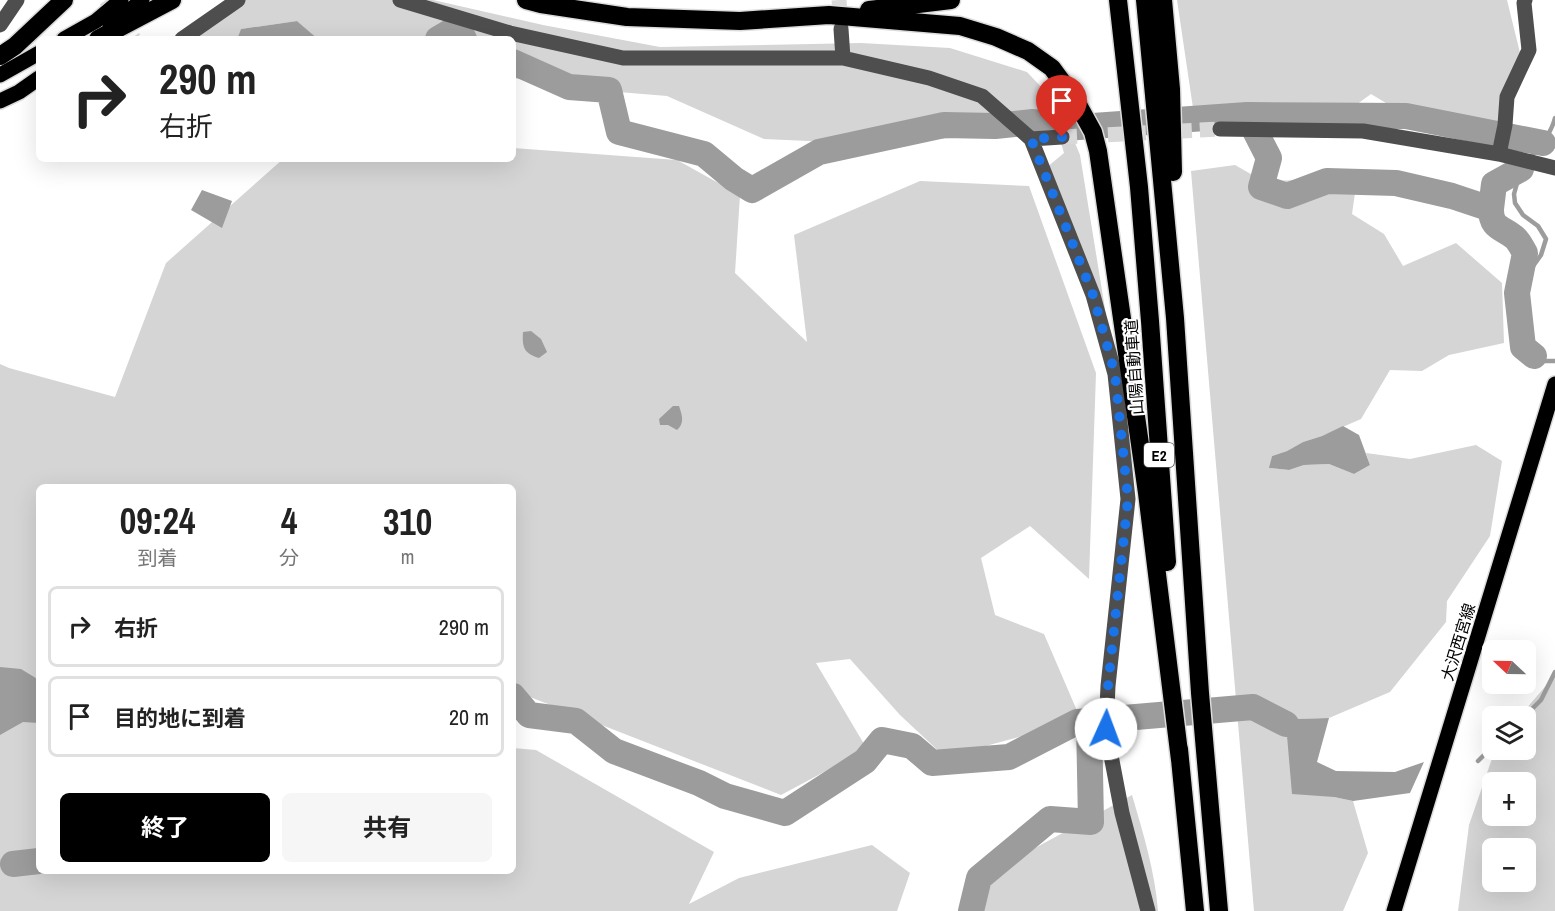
<!DOCTYPE html>
<html lang="ja">
<head>
<meta charset="utf-8">
<style>
	:root { --surface:#fff; --page:#f6f6f6; --text:#222; --muted:#767676; --line:#e0e0e0; --accent:#000 }
	body { margin:0; font-family:"Archivo Narrow","Noto Sans JP",sans-serif; background:var(--page); color:var(--text); height:100vh; display:flex; flex-direction:column; font-size:22px; white-space:nowrap }
	* { box-sizing:border-box; margin:0 }
	p { font-size:20px; color:var(--muted) }
	.icon { flex:none; width:33px; height:33px; fill:none; stroke:currentColor; stroke-width:2; stroke-linecap:round; stroke-linejoin:round }
	.map { position:relative; flex:1; overflow:hidden }
	.drawer { position:absolute; left:36px; top:484px; width:480px; height:390px; display:flex; flex-direction:column; background:var(--surface); border-radius:9px; box-shadow:0 6px 24px #0002 }
	.drawer>* { flex:none }
	.banner { position:absolute; left:36px; top:36px; width:480px; height:126px; border-radius:9px; box-shadow:0 6px 24px #0002; background:#fff; color:var(--text); overflow:hidden }
	.needle { width:39px; rotate:292deg }
	.buttons { position:absolute; left:1482px; top:640px; display:grid; gap:12px }
	.buttons a { display:grid; place-items:center; width:54px; height:54px; border-radius:9px; background:var(--surface); box-shadow:0 6px 24px #0002; font-size:30px }
	.pin { position:absolute; display:grid; place-items:center; width:51px; height:51px; color:#fff; margin:-62px -26px; border-radius:50% 50% 50% 0; rotate:-45deg; box-shadow:0 0 6px #0007 }
	.pin .icon { rotate:45deg }
	.me { position:absolute; width:66px; margin:-33px; rotate:2deg; stroke-linejoin:round; filter:drop-shadow(0 0 4px #0008) }
	.turn { display:flex; align-items:center; gap:21px; height:126px; padding:0 24px; font-size:27px }
	.turn .icon { width:78px; height:78px; stroke-width:2.5 }
	.turn b { display:block; font-size:42px; line-height:51px }
	.eta { display:flex; justify-content:space-evenly; align-items:center; height:102px; text-align:center }
	.eta b { font-size:36px; font-weight:700; line-height:42px }
	.button { display:flex; gap:12px; margin-top:auto; padding:12px 24px }
	.button a { flex:1; height:69px; border-radius:9px; background:var(--accent); color:#fff; font-size:24px; font-weight:700; line-height:69px; text-align:center }
	.button a+a { background:var(--page); color:var(--text) }
	ul { padding:0; list-style:none }
	li { display:flex; align-items:center; gap:18px; height:81px; margin:0 12px 9px; padding:0 12px; border:3px solid var(--line); border-radius:9px }
	li div { flex:1 }
	li b { display:block; font-size:22px }
	li em { font-style:normal }
	.map>svg:first-child { display:block }
</style>
</head>
<body>
<div class="map">
<svg width="1555" height="911" viewBox="0 0 1555 911">
	<rect width="100%" height="100%" fill="#fff"/>
	<path fill="#d5d5d5" fill-rule="evenodd" d="M243 0H433L543 25 660 47 861 43 950 48 1027 72 1060 107 1080 155 1106 315 1046 168 1064 153 1053 116 991 115 987 135 875 144 764 139 667 96 582 89 513 78V39H318L297 21 241 29 237 39H193Z
		M1177 0H1507L1522 61 1501 126 1396 109 1371 94 1349 110 1193 108Z
		M513 148 677 160 740 195 735 273 807 342 794 235 920 181 1029 186 1096 373 1089 579 1030 526 981 558 995 615 1044 634 1081 720 945 757 900 715 850 659 816 663 867 749 781 795 530 697 513 688V488H39V872H513V748L536 750 714 852 689 904 739 878 872 845 910 873 897 911H0V364L9 368 115 397 166 263 283 159H513Z
		M1235 165 1263 181 1357 179 1352 214 1384 234 1403 266 1456 243 1502 283 1504 343 1449 355 1422 371 1390 370 1361 419 1322 436 1303 442 1287 451 1272 456 1270 468 1289 470 1304 465 1329 464 1354 474 1370 465 1366 453 1410 459 1476 445 1502 461 1490 536 1447 601 1446 622 1390 692 1329 718 1296 719 1334 797 1353 801 1368 853 1343 911H1254L1191 171Z
		M1555 675V911H1458L1469 825 1495 750H1526V717H1519ZM1492 783H1526V816H1492ZM1492 849H1526V882H1492Z
		M1132 795C1143 833 1155 871 1158 911H961L971 883Z"/>
	<path fill="#9c9c9c" d="M297 21 318 39H237L241 29Z
		M202 190 232 201 222 228 191 210Z
		M531 331 541 339 547 352 539 358C524 353 522 348 523 332Z
		M673 406H679C682 415 685 423 677 430L668 425H660L659 419Z
		M1343 426 1359 435 1370 465 1354 474 1329 464 1304 465 1289 470 1269 468 1272 456 1287 451 1303 442 1322 436Z
		M0 667 21 669 39 680V723L23 722 0 735Z
		M1329 718 1317 762 1336 771 1395 772 1424 762 1410 793 1353 801 1334 797 1292 794 1286 724 1296 719Z"/>
	<g fill="none" stroke-linecap="round" stroke-linejoin="round">
		<path stroke="#9c9c9c" stroke-width="4.5" d="M1530 158C1540 146 1551 134 1555 118
			M1524 165 1521 169 1514 194 1515 203 1523 215 1538 226 1546 239 1541 255 1531 269 1527 289 1530 347 1534 356 1540 361H1555
			M1524 717 1541 700 1555 672
			M1478 761 1492 747"/>
		<path stroke="#9c9c9c" stroke-width="26" d="M438 39 450 32 464 39
			M513 62 569 87 609 90 619 132 704 154 734 179 752 190 819 152 944 125 995 126 1033 122 1065 128 1247 115 1406 116 1543 143
			M1247 115 1269 158 1261 187 1287 196 1327 181 1396 183 1452 196 1491 209 1494 184 1521 169
			M1491 209C1491 228 1501 227 1514 237 1519 241 1522 248 1525 253L1517 293 1523 347 1534 356
			M513 696 529 715 576 721 614 751 699 783 725 796 785 813 865 761 882 740 912 746 932 763 1009 757 1077 722 1253 707 1286 724
			M13 864 39 861
			M971 911 979 878 1050 819 1091 822 1089 721"/>
		<path stroke="#d9d9d9" stroke-width="15" stroke-dasharray="15 8" stroke-linecap="butt" d="M106 0 134 39
			M839 0 841 27
			M1062 137 1220 129"/>
		<defs>
			<path id="major" d="M110 27 142 0
				M64 39 96 21 121 0
				M0 75 39 53
				M0 101 19 92 39 78
				M1394 911 1555 384"/>
			<path id="highway" d="M526 0 541 4 627 17 740 21 829 15 960 26 996 37 1028 51 1052 68 1076 101 1093 132 1098 151 1147 493 1180 760
				M1118 0 1139 187 1150 321 1167 562
				M1145 0 1175 318 1200 693 1219 911
				M1163 0 1171 89 1173 172
				M869 10 951 0
				M98 39 172 0
				M0 56 15 46 64 0
				M1179 749 1195 911"/>
		</defs>
		<use href="#major" stroke="#dbdbdb" stroke-width="18"/>
		<use href="#highway" stroke="#dbdbdb" stroke-width="21"/>
		<path stroke="#4e4e4e" stroke-width="15" d="M400 0 510 33 623 58H843L929 78 982 96 1031 139
			M0 25 17 0
			M841 29 843 58
			M182 39 238 0
			M1220 129 1363 131 1499 154 1555 168
			M1062 137 1031 139 1093 295 1115 374 1128 499 1108 686 1106 729 1122 813 1148 911
			M1499 154 1505 125 1507 97 1529 50 1524 3 1525 0"/>
		<use href="#major" stroke="#000" stroke-width="15"/>
		<use href="#highway" stroke="#000" stroke-width="18"/>
	</g>
	<g fill="none" stroke-linecap="round" stroke-linejoin="round">
		<path stroke="#1a73e8" stroke-width="10" stroke-dasharray="0 18" d="M1062 137 1031 139 1093 295 1115 374 1128 499 1108 686 1106 729"/>
	</g>
	<g text-anchor="middle" dominant-baseline="central" stroke-width="4.5" stroke-linejoin="round" paint-order="stroke">
		<rect fill="#fff" stroke="#4c4c4c" stroke-width="1.5" x="1144" y="443" width="30" height="24" rx="4.5"/>
		<g font-size="15" font-weight="bold" fill="#000">
			<text x="1159" y="455">E2</text>
		</g>
		<g font-size="16" fill="#000" stroke="#fff">
			<text transform="translate(1134 367) rotate(-94)">山陽自動車道</text>
			<text transform="translate(1458 642) rotate(-73)">大沢西宮線</text>
		</g>
	</g>
</svg>
<div class="buttons">
<a><svg class="needle" viewBox="-14 -14 28 28"><path d="M0-13l5 13h-10z" fill="#e53935"/><path d="M0 13l5-13h-10z" fill="#767676"/></svg></a>
<a><svg class="icon" aria-label="layers" viewBox="0 0 24 24"><path d="M12 4l9 5-9 5-9-5zM3 14l9 5 9-5"/></svg></a>
<a>+</a>
<a>−</a>
</div>
<div class="pin" style="left:1062px;top:137px;background:#d93025"><svg class="icon" aria-label="arrive" viewBox="0 0 24 24"><path d="M6 21V4h12l-3 4 3 4H6"/></svg></div>
<svg class="me" style="left:1106px;top:729px" viewBox="-20 -20 40 40"><circle r="19" fill="#fff"/><path d="M0-13L10 11 0 6-10 11z" fill="#1a73e8"/></svg>
<div class="banner">
<div class="turn"><svg class="icon" aria-label="right" viewBox="0 0 24 24"><path d="M7 20v-9h11M14 6l5 5-5 5"/></svg><div><b>290 m</b>右折</div></div>
</div>
<section class="drawer">
<div class="eta">
<div><b>09:24</b><p>到着</p></div>
<div><b>4</b><p>分</p></div>
<div><b>310</b><p>m</p></div>
</div>
<ul>
<li><svg class="icon" aria-label="right" viewBox="0 0 24 24"><path d="M7 20v-9h11M14 6l5 5-5 5"/></svg><div><b>右折</b></div><em>290 m</em></li>
<li><svg class="icon" aria-label="arrive" viewBox="0 0 24 24"><path d="M6 21V4h12l-3 4 3 4H6"/></svg><div><b>目的地に到着</b></div><em>20 m</em></li>
</ul>
<div class="button"><a>終了</a><a>共有</a></div>
</section>
</div>
</body>
</html>
